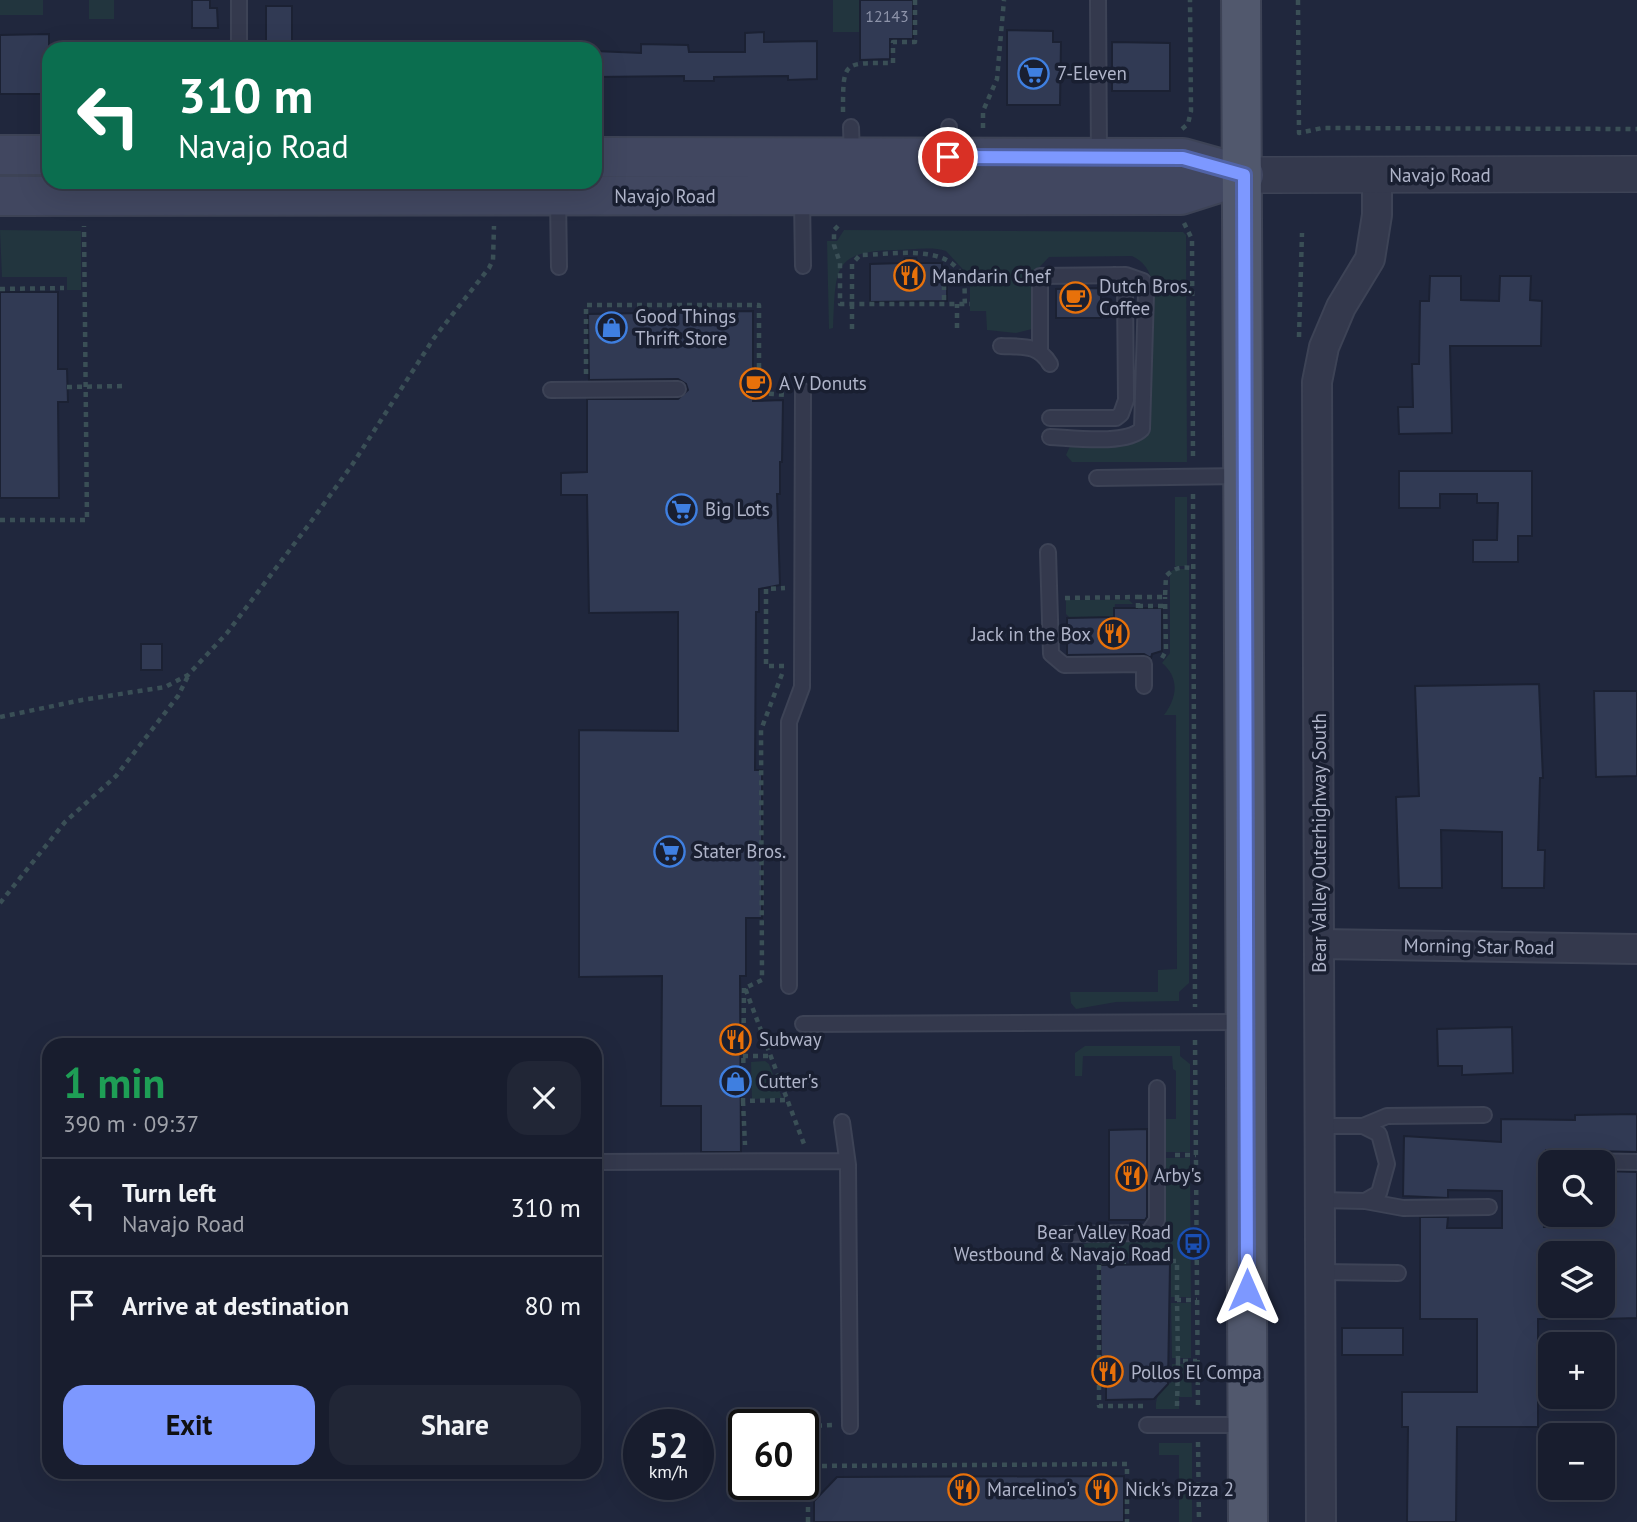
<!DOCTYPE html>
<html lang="en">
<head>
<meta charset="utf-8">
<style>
	:root { --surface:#181d2e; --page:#212636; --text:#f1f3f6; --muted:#9fa2aa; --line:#363b4a; --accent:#7d98ff }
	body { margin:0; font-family:"PT Sans",sans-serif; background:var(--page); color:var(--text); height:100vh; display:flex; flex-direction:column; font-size:26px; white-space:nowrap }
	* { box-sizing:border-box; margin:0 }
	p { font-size:23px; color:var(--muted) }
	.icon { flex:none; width:38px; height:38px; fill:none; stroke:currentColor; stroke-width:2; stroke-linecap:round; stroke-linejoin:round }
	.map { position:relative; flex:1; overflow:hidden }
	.side { position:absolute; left:42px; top:1038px; width:560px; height:441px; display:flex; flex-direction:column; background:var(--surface); border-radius:21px; box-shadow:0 7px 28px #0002,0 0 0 2px var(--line) }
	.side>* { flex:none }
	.top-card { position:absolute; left:42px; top:42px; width:560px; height:147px; border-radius:21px; box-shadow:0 7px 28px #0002,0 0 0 2px var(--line); background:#0b6e4f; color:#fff; overflow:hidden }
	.controls { position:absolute; left:1538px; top:1150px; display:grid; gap:14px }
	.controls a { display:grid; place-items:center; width:77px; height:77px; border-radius:14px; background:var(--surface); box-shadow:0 7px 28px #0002,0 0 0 2px var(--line); font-size:35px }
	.speed { position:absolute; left:623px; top:1409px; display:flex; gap:14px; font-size:35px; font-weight:700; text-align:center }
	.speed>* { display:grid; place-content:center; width:91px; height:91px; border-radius:50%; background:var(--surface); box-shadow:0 7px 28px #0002,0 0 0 2px var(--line); line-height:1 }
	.speed small { font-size:18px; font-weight:400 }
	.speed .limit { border:4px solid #111; border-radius:10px; background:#fff; color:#111 }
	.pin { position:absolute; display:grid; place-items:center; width:60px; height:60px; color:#fff; margin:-30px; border:4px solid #fff; border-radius:50%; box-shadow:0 2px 7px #0007 }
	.me { position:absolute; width:77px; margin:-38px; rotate:0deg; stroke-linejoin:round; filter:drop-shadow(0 0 5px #0008) }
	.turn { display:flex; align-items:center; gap:24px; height:147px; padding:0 21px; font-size:32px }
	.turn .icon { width:91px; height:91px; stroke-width:2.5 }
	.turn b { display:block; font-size:49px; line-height:60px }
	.round { display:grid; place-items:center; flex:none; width:74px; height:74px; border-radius:21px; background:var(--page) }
	.head { display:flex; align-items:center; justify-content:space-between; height:119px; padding:0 21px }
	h1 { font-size:42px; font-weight:600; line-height:52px; color:#1e9e55 }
	.action { display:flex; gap:14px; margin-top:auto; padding:14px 21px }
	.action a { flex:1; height:80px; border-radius:21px; background:var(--accent); color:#111; font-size:28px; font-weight:600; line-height:80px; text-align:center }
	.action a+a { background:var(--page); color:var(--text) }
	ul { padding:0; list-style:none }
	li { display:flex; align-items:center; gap:21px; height:98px; padding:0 21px; border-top:2px solid var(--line) }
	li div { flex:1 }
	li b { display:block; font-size:26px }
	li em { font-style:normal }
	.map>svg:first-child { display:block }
</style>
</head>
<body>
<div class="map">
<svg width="1637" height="1522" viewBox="0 0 1637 1522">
	<rect width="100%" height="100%" fill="#20273d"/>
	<path fill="#22353e" d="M0 0H43V15H0Z
		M89 0H114V19H89Z
		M833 0H860V32H833Z
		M0 230 81 231V290H67V277H2Z
		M844 230 1183 232 1186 235 1187 462H1072L1066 455 1070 446 1077 444H1128L1149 427 1152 282C1149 269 1144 262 1132 256L1049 257 1033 274 1032 329 1016 333 987 330 986 311H970V277L946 251C931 246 911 250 896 250 831 251 836 270 833 328L829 329 827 241H837Z
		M1175 497H1187V566H1175Z
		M1175 569H1189V983L1179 992V1001L1116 1002 1076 1009 1071 1003 1070 992H1158V970L1177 969 1176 715H1164C1177 698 1180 678 1162 663L1170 653V572Z
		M1066 600H1129L1133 604H1115L1114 617 1070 618 1066 614Z
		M1085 1046H1180V1056L1190 1064V1152H1160V1119H1176V1071L1173 1069 1172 1056H1083L1082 1076H1075V1053Z
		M765 1061 769 1064 782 1098 752 1099 751 1062Z
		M1160 1158H1190L1191 1297H1171V1258H1077V1247C1102 1235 1130 1246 1156 1237L1160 1226Z
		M1171 1303H1191V1358H1172Z
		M1172 1364H1191L1192 1397H1179V1409H1156C1155 1397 1160 1388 1172 1382Z
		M1159 1443H1192V1522H1179V1455H1159Z"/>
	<path fill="#313a54" stroke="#1b2133" stroke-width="2" d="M192 0H210V8H217L218 28H192Z
		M860 0H913V39H890V59L860 60Z
		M266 6H292V46H266Z
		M1007 30 1053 31V42H1061L1060 105H1007Z
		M764 32V42L817 41V79L788 80V76L714 77V81H684V76L595 77V51L641 53V44L688 45 689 52H745V33Z
		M49 34V94H0V35Z
		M1112 42 1170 43V91H1112Z
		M905 258H916L918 263H942V268H947V301L870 302V264L902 263Z
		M1430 276H1461V300L1499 301 1500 276H1531L1530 300 1542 301 1541 346H1450L1452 433 1399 434 1398 407H1413L1412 364H1419L1420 301H1429Z
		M1101 288V318H1056V289Z
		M0 292H58V369H67L68 402H58L59 498H0Z
		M753 311V401L783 400 782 462H780V494H777L780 585 759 589V612H756L755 770H762V918H746V976H740L741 1152H701V1106H661L662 976 579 977V730L678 731V612L589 613 587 495H561V473L587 472V399H678L688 390 686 384 678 379 589 380 588 314Z
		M1399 471H1532V536H1518V562H1473V540H1497L1498 503H1477V494H1440V508H1399Z
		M1114 608H1162V651L1152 654 1151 658 1144 654 1067 655V618L1114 617Z
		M141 644H162V670H141Z
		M1539 684 1543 778H1540L1538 850H1545L1544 888H1502V832L1441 830 1442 888H1399L1396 797 1419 796 1415 686Z
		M1594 691H1637V776L1596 777Z
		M1512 1027 1513 1073 1462 1075V1066H1438L1437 1029Z
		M1637 1114V1152L1546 1150 1544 1227 1603 1226V1171L1637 1172V1318L1603 1319V1253H1547V1319H1538V1427H1457L1456 1522H1407L1408 1427H1402V1392H1477V1319H1420V1217H1448L1447 1228H1502V1191L1448 1190V1198L1403 1196 1404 1136 1501 1142V1119L1575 1120V1115Z
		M1147 1129V1217L1145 1220H1109V1130Z
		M1170 1264 1168 1384 1154 1399 1106 1400V1379H1101L1100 1265Z
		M1342 1328H1403V1355H1342Z
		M1124 1476V1522H814V1501L837 1477Z"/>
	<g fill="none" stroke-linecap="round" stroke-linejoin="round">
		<defs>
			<path id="service" d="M239 0V49
				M1098 0 1099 156
				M851 127 852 157
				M948 157 949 127
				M558 197 559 267
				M802 197 803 266
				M1001 346C1023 347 1038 344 1050 364
				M1040 351V276L1126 275 1143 281 1146 293 1142 429C1127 445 1073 438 1050 437
				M551 390 678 389
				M1050 418H1116L1121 414 1126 400 1125 289 1114 275
				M1097 478 1242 476
				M1048 552 1051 654 1064 665 1144 664V686
				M789 986V722L802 687 803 391
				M803 1024 1243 1022
				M842 1122 848 1165 850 1426
				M1320 1126H1363L1379 1134 1387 1164 1379 1193 1365 1201 1320 1200
				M1363 1126 1387 1116 1484 1115
				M1575 1161 1637 1162
				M595 1162 847 1161
				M1365 1201 1403 1208 1489 1207
				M1064 1234 1148 1233 1157 1220V1088
				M1321 1272 1398 1273
				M1147 1425H1247"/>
			<path id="minor" d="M1320 944 1637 949
				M1321 1522 1317 382 1324 347 1341 307 1370 259 1377 215V176"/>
			<path id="tertiary" d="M1244 175 1637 174"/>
			<path id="secondary" d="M0 155H49
				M595 157 1183 158 1244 175
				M0 196 1181 195 1244 175"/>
			<path id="primary" d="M1241 0 1248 1522"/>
		</defs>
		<use href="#service" stroke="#3d4356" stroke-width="18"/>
		<use href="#minor" stroke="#3d4356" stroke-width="32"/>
		<use href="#tertiary" stroke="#3d4356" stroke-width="38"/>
		<use href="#secondary" stroke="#3d4356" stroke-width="42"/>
		<use href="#primary" stroke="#3d4356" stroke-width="42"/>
		<path stroke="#3a4f56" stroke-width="4.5" stroke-dasharray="5 5" stroke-linecap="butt" d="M1298 0 1299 133 1322 128 1637 129
			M843 112C843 60 843 63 893 63V42H915V0
			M983 128V111L997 79 1004 0
			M1182 129 1188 124 1191 111 1190 0
			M1184 223 1192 239 1193 461
			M838 226 834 230V245L840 263V304H970
			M944 285V304
			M0 289 64 288
			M957 328V304
			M852 329V264L860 255C890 255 947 243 962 276 966 284 964 295 965 304
			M1299 337 1302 233
			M586 374V305H759V393L786 395
			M67 387 126 386
			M1193 494 1195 1007
			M0 520H87L84 226
			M1065 598 1138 597
			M1138 606H1165
			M1138 608V597H1165L1166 576C1175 567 1181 567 1193 568
			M1162 658 1166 651 1165 597
			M784 666H766V589L785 588
			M782 674 761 730 762 980 745 988 804 1144
			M0 717 82 700 165 687 188 675 227 633 310 523 352 465 434 338 489 268 493 260 494 226
			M0 903 65 822 116 776 178 696 188 676
			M744 988 743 1101 787 1100
			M1195 1040 1198 1409
			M743 1056H771
			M743 1101 745 1145
			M1175 1155H1196
			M1178 1361 1177 1300H1197
			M1143 1406H1099V1262L1177 1261V1300
			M1177 1406 1178 1361H1197
			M1198 1442 1199 1522
			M808 1466 807 1426 832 1425
			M808 1522V1466L1127 1464V1522"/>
		<use href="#service" stroke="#34394d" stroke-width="14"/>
		<use href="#minor" stroke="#34394d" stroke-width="28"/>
		<use href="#tertiary" stroke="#34394d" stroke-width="35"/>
		<use href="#secondary" stroke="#414760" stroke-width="38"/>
		<use href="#primary" stroke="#51586d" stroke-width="38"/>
	</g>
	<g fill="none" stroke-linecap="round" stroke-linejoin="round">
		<defs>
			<path id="route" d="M948 157 1183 158 1244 175 1247 1290"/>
		</defs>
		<use href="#route" stroke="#5163a6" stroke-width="18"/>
		<use href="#route" stroke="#7d98ff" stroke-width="12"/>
	</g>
	<defs>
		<symbol id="supermarket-ring" viewBox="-11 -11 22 22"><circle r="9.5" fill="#191f31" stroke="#3f7fe0" stroke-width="1.5"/><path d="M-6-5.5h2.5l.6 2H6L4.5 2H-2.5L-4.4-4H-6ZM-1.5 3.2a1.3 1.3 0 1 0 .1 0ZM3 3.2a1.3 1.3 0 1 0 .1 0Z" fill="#3f7fe0"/></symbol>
		<symbol id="restaurant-ring" viewBox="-11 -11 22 22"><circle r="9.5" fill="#191f31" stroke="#e8710a" stroke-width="1.5"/><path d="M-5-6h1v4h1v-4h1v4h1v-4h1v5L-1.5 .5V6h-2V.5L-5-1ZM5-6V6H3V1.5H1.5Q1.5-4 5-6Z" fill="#e8710a"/></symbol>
		<symbol id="cafe-ring" viewBox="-11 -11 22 22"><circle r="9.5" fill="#191f31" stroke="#e8710a" stroke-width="1.5"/><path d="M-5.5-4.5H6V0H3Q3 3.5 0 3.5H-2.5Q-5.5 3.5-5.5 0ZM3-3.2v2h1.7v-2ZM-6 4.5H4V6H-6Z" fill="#e8710a"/></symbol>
		<symbol id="shop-ring" viewBox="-11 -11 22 22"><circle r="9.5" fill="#191f31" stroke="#3f7fe0" stroke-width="1.5"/><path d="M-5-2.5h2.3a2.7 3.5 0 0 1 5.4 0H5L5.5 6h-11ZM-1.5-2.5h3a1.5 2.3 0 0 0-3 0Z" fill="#3f7fe0"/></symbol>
		<symbol id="bus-ring" viewBox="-11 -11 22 22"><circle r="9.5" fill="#191f31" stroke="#1a4fb4" stroke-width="1.5"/><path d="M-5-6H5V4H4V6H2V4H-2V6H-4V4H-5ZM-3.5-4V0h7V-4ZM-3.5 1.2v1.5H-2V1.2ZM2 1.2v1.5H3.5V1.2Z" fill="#1a4fb4"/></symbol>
	</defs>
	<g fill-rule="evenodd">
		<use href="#supermarket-ring" x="1016" y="56" width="35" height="35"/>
		<use href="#restaurant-ring" x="892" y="258" width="35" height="35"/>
		<use href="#cafe-ring" x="1058" y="280" width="35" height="35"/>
		<use href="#shop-ring" x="594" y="310" width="35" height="35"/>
		<use href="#cafe-ring" x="738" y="366" width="35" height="35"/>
		<use href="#supermarket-ring" x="664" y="492" width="35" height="35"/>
		<use href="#restaurant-ring" x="1096" y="616" width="35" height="35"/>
		<use href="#supermarket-ring" x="652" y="834" width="35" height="35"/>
		<use href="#restaurant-ring" x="718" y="1022" width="35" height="35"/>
		<use href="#shop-ring" x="718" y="1064" width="35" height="35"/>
		<use href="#restaurant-ring" x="1114" y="1158" width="35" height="35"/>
		<use href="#bus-ring" x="1176" y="1226" width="35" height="35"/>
		<use href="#restaurant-ring" x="1090" y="1354" width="35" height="35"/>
		<use href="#restaurant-ring" x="946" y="1472" width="35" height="35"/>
		<use href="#restaurant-ring" x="1084" y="1472" width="35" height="35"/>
	</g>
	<g text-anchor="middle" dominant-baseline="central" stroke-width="7" stroke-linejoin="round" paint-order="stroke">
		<g font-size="16" fill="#8e94aa">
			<text x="887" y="16">12143</text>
		</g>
		<g font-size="19" fill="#afb4c9" stroke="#191f31" text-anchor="start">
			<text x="1057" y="73">7-Eleven</text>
			<text x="932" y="276">Mandarin Chef</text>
			<text x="1099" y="286">Dutch Bros.<tspan x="1099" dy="22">Coffee</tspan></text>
			<text x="635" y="316">Good Things<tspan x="635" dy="22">Thrift Store</tspan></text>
			<text x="779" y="383">A V Donuts</text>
			<text x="705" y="509">Big Lots</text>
			<text x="1091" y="634" text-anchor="end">Jack in the Box</text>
			<text x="693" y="851">Stater Bros.</text>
			<text x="759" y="1039">Subway</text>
			<text x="758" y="1081">Cutter's</text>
			<text x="1154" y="1175">Arby's</text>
			<text x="1171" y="1232" text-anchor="end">Bear Valley Road<tspan x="1171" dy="22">Westbound &amp; Navajo Road</tspan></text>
			<text x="1131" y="1372">Pollos El Compa</text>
			<text x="987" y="1489">Marcelino's</text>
			<text x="1125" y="1489">Nick's Pizza 2</text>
		</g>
		<g font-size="19" fill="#afb4c9" stroke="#191f31">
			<text x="1440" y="175">Navajo Road</text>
			<text x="665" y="196">Navajo Road</text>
			<text transform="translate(1319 843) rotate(-90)">Bear Valley Outerhighway South</text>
			<text transform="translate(1479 946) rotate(1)">Morning Star Road</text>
		</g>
	</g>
</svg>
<div class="controls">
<a><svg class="icon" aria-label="search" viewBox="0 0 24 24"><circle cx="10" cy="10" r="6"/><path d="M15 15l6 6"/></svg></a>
<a><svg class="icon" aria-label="layers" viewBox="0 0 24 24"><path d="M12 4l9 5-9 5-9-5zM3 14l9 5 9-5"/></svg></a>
<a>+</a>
<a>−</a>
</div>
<div class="speed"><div>52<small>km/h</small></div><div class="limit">60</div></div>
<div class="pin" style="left:948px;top:157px;background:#d93025"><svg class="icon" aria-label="arrive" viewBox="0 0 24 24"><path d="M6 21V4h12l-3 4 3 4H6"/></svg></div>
<svg class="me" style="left:1247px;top:1290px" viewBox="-20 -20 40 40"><path d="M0-17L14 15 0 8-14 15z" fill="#7d98ff" stroke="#fff" stroke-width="4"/></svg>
<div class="top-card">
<div class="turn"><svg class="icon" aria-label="left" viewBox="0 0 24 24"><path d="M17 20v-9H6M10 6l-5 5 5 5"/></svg><div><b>310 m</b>Navajo Road</div></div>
</div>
<section class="side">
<div class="head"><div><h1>1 min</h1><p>390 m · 09:37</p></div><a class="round"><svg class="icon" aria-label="close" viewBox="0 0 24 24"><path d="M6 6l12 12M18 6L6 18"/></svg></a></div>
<ul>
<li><svg class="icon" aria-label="left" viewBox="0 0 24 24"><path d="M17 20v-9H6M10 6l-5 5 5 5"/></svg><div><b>Turn left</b><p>Navajo Road</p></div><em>310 m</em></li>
<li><svg class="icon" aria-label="arrive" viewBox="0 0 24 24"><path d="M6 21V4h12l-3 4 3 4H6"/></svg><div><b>Arrive at destination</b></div><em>80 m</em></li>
</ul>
<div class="action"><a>Exit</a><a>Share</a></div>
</section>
</div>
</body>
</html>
